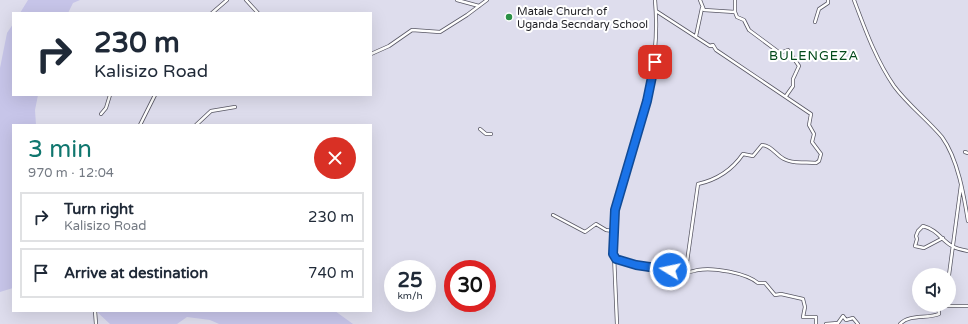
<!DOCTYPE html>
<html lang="en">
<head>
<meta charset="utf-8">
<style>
	:root { --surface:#fff; --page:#f2f2f3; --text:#1f2937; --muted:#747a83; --line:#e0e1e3; --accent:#0f766e }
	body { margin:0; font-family:"Varela Round",sans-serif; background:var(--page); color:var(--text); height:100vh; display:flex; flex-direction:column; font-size:15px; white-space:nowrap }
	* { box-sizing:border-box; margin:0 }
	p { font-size:13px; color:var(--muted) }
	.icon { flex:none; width:22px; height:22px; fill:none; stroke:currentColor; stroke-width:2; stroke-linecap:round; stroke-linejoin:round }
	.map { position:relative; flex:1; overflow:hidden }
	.sheet { position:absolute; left:12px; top:124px; width:360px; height:188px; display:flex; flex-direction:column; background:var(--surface); border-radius:0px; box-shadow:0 4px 16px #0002 }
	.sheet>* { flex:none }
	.hud { position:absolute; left:12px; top:12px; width:360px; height:84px; border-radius:0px; box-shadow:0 4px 16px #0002; background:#fff; color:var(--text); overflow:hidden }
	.buttons { position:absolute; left:912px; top:268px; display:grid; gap:8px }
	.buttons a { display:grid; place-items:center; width:44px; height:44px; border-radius:50%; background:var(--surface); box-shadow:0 4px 16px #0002; font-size:20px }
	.speed { position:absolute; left:384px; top:260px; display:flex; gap:8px; font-size:20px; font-weight:700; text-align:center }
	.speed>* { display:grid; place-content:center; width:52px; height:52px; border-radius:50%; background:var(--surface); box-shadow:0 4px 16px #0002; line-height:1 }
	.speed small { font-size:10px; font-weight:400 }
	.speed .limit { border:6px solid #d22; background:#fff; color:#111 }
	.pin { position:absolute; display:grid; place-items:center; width:34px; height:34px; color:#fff; margin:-17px; border-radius:8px; box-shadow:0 2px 6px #0006 }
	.me { position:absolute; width:44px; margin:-22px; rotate:280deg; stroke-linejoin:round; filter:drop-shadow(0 0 3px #0008) }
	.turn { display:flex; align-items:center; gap:14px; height:84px; padding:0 16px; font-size:18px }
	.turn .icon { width:52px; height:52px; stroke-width:2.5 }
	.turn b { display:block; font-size:28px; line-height:34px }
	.round { display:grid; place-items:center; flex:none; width:42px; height:42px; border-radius:21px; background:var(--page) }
	.head { display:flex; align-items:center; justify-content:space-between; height:68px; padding:0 16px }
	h1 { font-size:24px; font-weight:600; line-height:30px; color:var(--accent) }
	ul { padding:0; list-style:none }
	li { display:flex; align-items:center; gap:12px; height:50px; margin:0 8px 6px; padding:0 8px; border:2px solid var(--line); border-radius:0px }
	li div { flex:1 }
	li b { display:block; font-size:15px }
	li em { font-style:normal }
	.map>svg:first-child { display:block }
</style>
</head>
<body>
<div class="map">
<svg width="968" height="324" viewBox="0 0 968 324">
	<rect width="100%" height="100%" fill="#dedded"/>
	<path fill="#c7c5e9" d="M28 0H80L73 3 68 13H20Z
		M13 24V95H38L35 110 36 125H13V288L0 292V68L7 33Z
		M96 311H335L353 324H219L210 320 187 317 177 324H110Z"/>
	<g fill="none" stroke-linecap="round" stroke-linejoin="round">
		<defs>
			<path id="minor" d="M246 0 258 13
				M457 0 479 6
				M700 0 704 10 735 12V0
				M854 0C865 29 876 60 894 86 908 105 927 119 942 137 958 159 964 196 968 221
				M656 11 710 46 713 45 716 50 811 114 809 125 814 134 812 142 821 154 819 161 816 163C804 161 795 165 784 159 776 155 771 145 762 145L753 156 743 154C732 170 716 180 698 184L687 262 682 272
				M735 12 737 17 744 20 749 30 780 53 788 50 799 66 793 79V86L786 96
				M212 13 227 0
				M815 22 819 9 828 3V0
				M696 36 702 8
				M371 54 389 46 412 30 440 32 467 15 487 0
				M101 114 106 108 110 95
				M140 125 155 95
				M196 125 211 111 235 107
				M480 129 486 134H491
				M965 152 968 153
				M553 215 585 232 596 224 606 230 613 231
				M943 238 924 248 915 246 917 239 916 236 918 231 923 226C938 230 941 240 952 246 957 249 963 250 968 251
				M614 256 616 259C638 266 661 270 683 272 689 273 693 271 698 270 713 267 746 273 758 283H765L775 295 781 294 803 299 805 307 803 317H816V324
				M949 275 961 185
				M95 311 96 324
				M617 324 613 232 617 200C636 130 662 75 655 0
				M826 324 838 323 843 316 846 320 853 318 858 324
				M900 324C909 314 927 319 939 314L938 306H968"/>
		</defs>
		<use href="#minor" stroke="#585764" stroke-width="4"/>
		<use href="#minor" stroke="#fff" stroke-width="2.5"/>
	</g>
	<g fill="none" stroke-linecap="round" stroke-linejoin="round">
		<defs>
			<path id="route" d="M655 62 647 101 615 210 613 254 616 259 636 265 670 270"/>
		</defs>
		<use href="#route" stroke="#114b97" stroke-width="10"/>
		<use href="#route" stroke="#1a73e8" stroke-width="7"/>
	</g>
	<circle fill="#2b9046" stroke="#fff" stroke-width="1.5" cx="509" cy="17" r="4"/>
	<g text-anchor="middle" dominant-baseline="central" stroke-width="4" stroke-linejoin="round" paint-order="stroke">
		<g font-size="11" fill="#1e1e23" stroke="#fff" text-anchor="start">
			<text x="517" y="11">Matale Church of<tspan x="517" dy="13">Uganda Secndary School</tspan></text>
		</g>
		<g font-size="13" letter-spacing="1" fill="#02491a" stroke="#fff">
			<text x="814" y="56">BULENGEZA</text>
		</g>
	</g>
</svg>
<div class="buttons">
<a><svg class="icon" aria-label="sound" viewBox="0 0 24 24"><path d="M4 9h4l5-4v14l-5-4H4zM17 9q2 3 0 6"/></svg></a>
</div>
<div class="speed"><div>25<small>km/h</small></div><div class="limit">30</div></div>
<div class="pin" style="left:655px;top:62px;background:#d93025"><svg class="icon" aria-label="arrive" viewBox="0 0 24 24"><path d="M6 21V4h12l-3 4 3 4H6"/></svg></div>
<svg class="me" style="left:670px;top:270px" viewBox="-20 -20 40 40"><circle r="17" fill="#1a73e8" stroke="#fff" stroke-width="3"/><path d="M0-11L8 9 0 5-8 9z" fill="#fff"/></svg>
<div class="hud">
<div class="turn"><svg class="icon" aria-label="right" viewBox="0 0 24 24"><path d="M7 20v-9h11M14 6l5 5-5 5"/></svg><div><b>230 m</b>Kalisizo Road</div></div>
</div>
<section class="sheet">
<div class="head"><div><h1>3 min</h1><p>970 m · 12:04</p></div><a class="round" style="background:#d93025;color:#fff"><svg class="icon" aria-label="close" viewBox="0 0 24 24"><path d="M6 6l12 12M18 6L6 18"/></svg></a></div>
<ul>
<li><svg class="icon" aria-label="right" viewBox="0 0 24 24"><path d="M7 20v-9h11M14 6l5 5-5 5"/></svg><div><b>Turn right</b><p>Kalisizo Road</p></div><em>230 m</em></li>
<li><svg class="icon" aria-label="arrive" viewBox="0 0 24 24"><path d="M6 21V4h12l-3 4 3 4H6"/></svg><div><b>Arrive at destination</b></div><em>740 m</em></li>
</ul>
</section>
</div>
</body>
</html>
